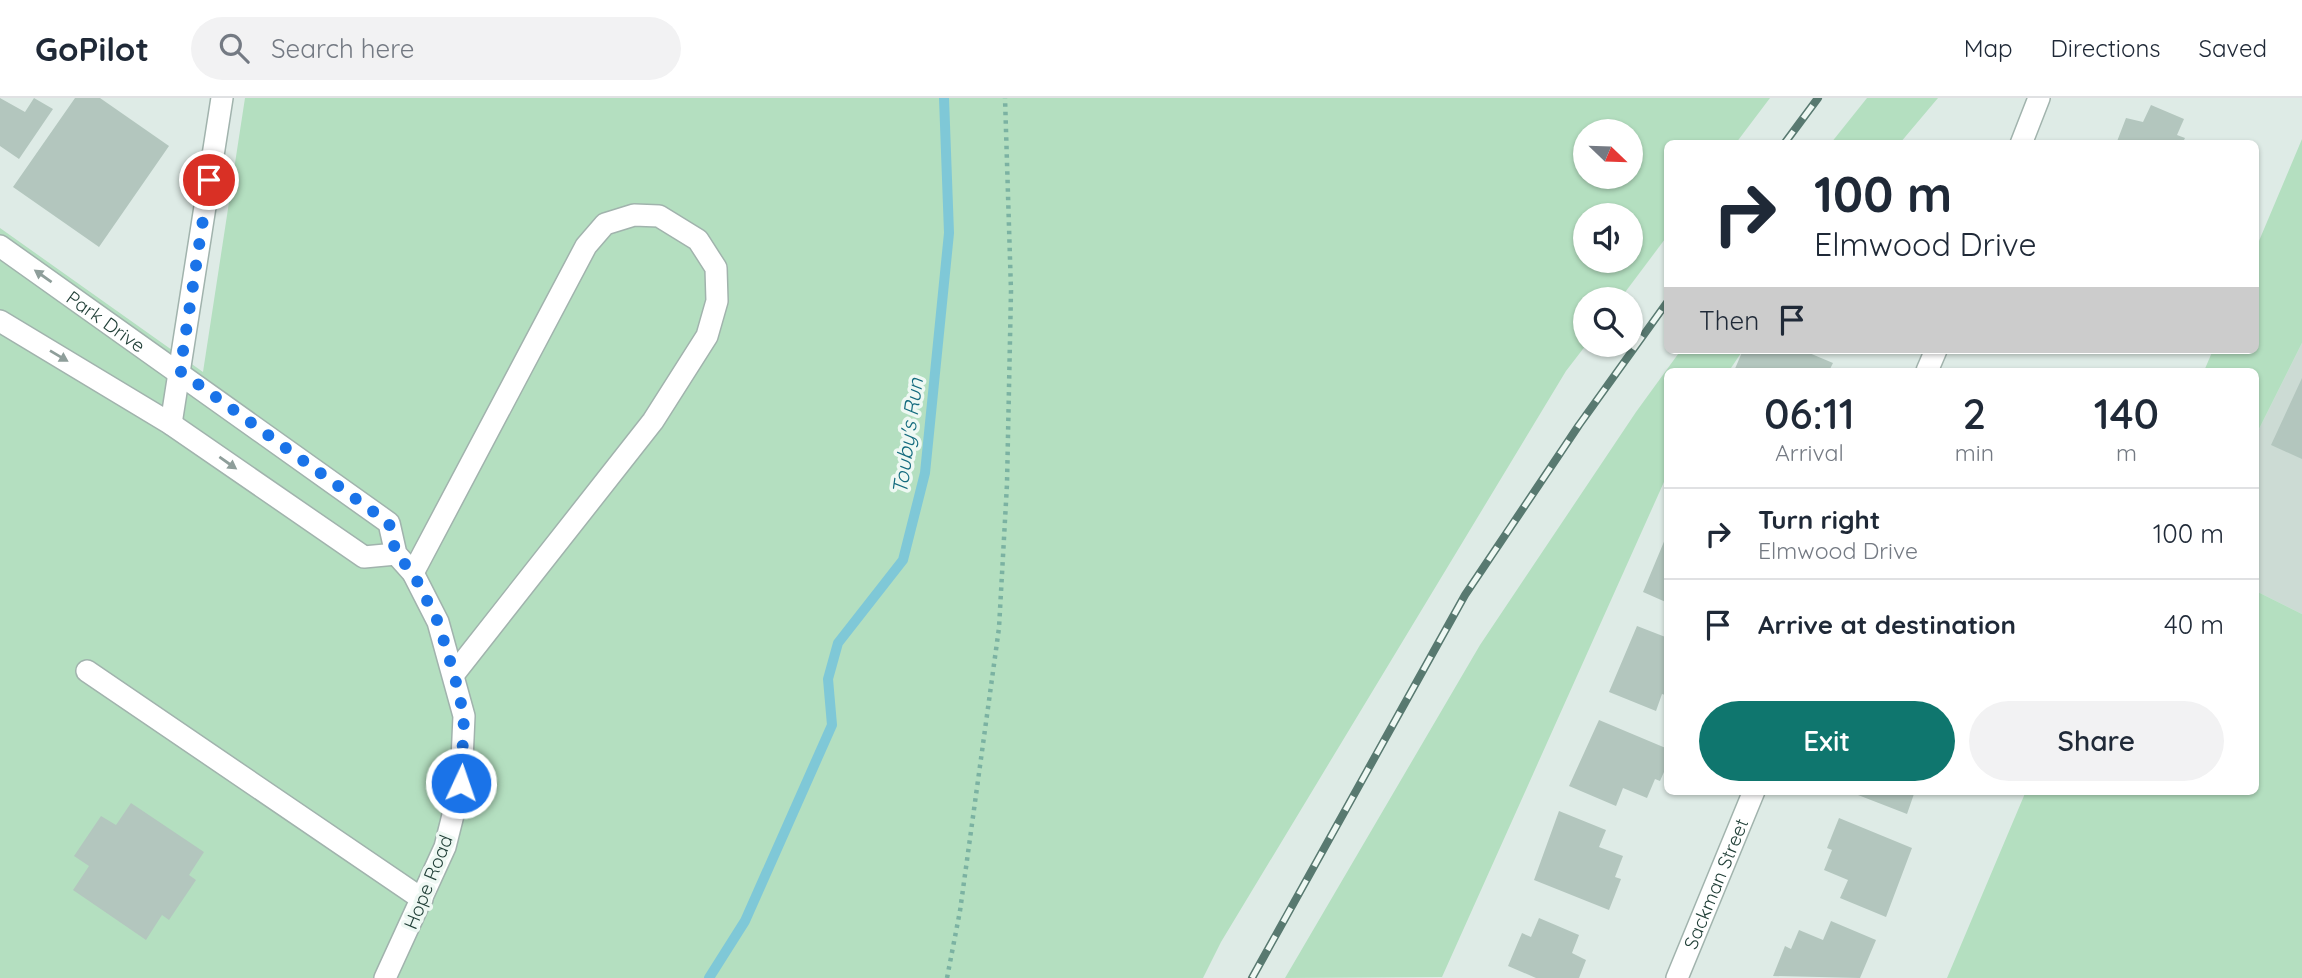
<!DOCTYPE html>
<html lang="en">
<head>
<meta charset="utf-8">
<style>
	:root { --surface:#fff; --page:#f2f2f3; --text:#1f2937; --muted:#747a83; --line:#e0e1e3; --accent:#0f766e }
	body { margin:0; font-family:Quicksand,sans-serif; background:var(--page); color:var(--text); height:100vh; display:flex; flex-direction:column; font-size:26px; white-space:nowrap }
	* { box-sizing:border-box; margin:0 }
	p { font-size:23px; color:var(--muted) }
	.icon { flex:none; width:38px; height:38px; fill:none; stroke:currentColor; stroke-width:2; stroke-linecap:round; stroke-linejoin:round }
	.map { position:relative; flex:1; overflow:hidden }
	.side { position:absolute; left:1664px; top:270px; width:595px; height:427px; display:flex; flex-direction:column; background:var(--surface); border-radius:10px; box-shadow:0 2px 5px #0004 }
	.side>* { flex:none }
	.banner { position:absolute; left:1664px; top:42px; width:595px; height:214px; border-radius:10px; box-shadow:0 2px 5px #0004; background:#fff; color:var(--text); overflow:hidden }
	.needle { width:46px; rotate:113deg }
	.controls { position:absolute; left:1573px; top:21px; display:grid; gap:14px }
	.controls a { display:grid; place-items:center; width:70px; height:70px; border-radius:50%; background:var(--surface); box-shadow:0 2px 5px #0004; font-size:35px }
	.pin { position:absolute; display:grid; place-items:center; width:60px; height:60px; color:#fff; margin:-30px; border:4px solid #fff; border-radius:50%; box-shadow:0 2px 7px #0007 }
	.me { position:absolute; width:77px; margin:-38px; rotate:3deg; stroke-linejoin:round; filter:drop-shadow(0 0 5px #0008) }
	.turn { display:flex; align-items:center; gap:24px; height:147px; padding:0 35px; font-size:32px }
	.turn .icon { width:91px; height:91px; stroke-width:2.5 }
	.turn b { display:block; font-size:49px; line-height:60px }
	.then { display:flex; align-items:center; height:66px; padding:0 35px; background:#0003; gap:14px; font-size:26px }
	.eta { display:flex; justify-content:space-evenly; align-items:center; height:119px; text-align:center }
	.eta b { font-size:42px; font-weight:600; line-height:49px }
	.button { display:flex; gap:14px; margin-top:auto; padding:14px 35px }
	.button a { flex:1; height:80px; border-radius:42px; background:var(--accent); color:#fff; font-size:28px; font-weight:600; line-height:80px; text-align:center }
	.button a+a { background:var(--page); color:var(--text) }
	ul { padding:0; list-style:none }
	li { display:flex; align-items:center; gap:21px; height:91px; padding:0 35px; border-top:2px solid var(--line) }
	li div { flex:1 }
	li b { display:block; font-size:26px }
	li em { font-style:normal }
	header { display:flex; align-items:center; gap:42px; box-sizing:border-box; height:98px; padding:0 35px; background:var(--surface); border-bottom:2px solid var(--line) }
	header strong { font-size:33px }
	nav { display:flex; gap:38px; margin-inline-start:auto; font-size:24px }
	.search { width:490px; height:63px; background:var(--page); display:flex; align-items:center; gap:18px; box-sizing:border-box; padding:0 24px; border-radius:38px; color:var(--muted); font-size:26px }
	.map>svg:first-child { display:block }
</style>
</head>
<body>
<header>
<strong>GoPilot</strong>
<div class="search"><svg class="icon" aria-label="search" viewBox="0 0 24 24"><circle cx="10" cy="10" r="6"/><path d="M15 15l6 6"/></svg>Search here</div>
<nav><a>Map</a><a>Directions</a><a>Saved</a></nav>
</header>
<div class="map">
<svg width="2302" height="880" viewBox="0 0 2302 880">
	<rect width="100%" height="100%" fill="#deebe6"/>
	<path fill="#ccdbd4" d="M2302 245V516L2256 493V337Z"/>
	<path fill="#b4dfc0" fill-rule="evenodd" d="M245 0H1770L1736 45 1668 46V137L1620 201H1586V247L1566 273 1221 844 1203 880H0V130L203 274ZM1586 33H1631V79H1586ZM1586 117H1631V163H1586Z
		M1867 0H1938L1900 45H1831Z
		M2302 41V245L2256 337V273H2204L2213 252H2256V150Z
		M1681 252H1743L1729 273H1668V375L1442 879 1285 880 1480 547 1636 314Z
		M2256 493 2302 516V880H1947L2026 693H2256Z"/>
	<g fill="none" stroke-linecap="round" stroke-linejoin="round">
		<path stroke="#7fc8d7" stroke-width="10" d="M709 880 745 823 832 627 828 581 838 545 903 462 925 375 949 135 944 0"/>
	</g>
	<path fill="#b3c6be" d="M0 0 25 14 34 0 53 11 19 61 0 48Z
		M75 0H100L169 48 99 149 13 89Z
		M2151 7 2184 21 2177 37 2185 40 2182 46H2116L2126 20 2143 24Z
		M1743 252H1802L1833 265 1829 273H1734Z
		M2302 280V361L2271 347Z
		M1668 434V505L1643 494Z
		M1637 528 1668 540V598L1662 596 1656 613 1609 594Z
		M1599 622 1668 651V665L1660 683 1655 681 1647 700 1623 690 1616 708 1569 688Z
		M1859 693H1915L1907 716 1858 697Z
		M131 705 204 754 189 777 196 782 169 822 162 817 146 842 73 792 89 768 74 758 101 718 116 727Z
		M1559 713 1606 732 1599 749 1623 758 1615 779 1621 781 1609 812 1534 782Z
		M1839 720 1912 750 1886 819 1840 800 1848 782 1824 772 1832 752 1827 750Z
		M1539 820 1579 837 1572 855 1586 862 1579 880H1536L1508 868 1522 835 1531 839Z
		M1831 823 1876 842 1860 880 1773 878 1785 848 1791 851 1799 832 1823 842Z"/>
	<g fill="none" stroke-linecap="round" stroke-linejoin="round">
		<defs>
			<g id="minor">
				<path d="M2021 46 2039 0"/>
				<path id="s1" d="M0 148 389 425 396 456 413 475 438 524 464 618 461 685 445 749 385 880"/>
				<path d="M0 223 171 326 364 459 396 456"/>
				<path d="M1927 273 1936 252"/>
				<path d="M171 326 222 0"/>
				<path d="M413 475 586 148 605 126 634 117 659 118 698 142 716 170 717 203 707 238 653 323 454 576"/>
				<path d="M87 573 422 801"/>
				<path id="s2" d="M1677 880 1754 693"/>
			</g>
		</defs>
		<use href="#minor" stroke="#a1b3ad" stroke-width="24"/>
		<path stroke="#7bb2a2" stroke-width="4.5" stroke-dasharray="3.5 5" stroke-linecap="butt" d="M947 880 960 813 999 530 1007 386 1011 193 1005 0"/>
		<use href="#minor" stroke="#fff" stroke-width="21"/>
		<defs>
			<path id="rail" d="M1784 46 1818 0
				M1252 880 1465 497 1579 327 1668 203"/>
		</defs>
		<use href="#rail" stroke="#587970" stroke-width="8"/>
		<use href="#rail" stroke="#eef8f3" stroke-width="5" stroke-dasharray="16" stroke-linecap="butt"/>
	</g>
	<defs><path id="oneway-solid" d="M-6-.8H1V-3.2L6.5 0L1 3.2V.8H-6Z" transform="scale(1.75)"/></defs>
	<g fill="#8e9e9a">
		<use href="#oneway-solid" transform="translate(43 178) rotate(-145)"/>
		<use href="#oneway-solid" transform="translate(59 258) rotate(31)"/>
		<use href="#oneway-solid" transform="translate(228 365) rotate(35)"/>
	</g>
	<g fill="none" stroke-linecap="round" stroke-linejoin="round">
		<path stroke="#1a73e8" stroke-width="12" stroke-dasharray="0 21.6" d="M209 82 180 273 389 425 396 456 413 475 438 524 454 576 464 618 461 685"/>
	</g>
	<g text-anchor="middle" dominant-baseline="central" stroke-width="7" stroke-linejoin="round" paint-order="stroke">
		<g font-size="19" fill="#1e3d35" stroke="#eef8f3">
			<text stroke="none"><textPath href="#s1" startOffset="130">Park Drive</textPath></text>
			<text transform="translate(428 784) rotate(-68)">Hope Road</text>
			<text stroke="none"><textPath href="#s2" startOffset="102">Sackman Street</textPath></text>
		</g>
		<g font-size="21" font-style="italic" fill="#126a7e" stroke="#eef8f3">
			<text transform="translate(907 338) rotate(-82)">Touby's Run</text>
		</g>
	</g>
</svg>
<div class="controls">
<a><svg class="needle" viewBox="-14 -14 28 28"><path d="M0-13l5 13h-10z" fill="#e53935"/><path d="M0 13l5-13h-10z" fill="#747a83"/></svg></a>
<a><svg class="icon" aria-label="sound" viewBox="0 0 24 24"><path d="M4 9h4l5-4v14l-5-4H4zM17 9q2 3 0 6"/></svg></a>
<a><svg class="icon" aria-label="search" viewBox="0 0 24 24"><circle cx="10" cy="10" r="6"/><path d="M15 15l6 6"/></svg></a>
</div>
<div class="pin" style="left:209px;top:82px;background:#d93025"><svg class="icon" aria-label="arrive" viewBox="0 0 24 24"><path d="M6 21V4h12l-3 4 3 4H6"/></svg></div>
<svg class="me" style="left:461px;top:685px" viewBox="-20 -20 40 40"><circle r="17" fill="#1a73e8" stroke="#fff" stroke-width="3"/><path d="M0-11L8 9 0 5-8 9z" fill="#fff"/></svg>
<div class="banner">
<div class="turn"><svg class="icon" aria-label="right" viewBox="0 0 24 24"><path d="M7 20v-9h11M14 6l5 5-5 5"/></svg><div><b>100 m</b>Elmwood Drive</div></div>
<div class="then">Then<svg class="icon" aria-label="arrive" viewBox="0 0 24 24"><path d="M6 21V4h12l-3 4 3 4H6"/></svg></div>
</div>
<section class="side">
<div class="eta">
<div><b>06:11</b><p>Arrival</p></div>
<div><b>2</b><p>min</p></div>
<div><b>140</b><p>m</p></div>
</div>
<ul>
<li><svg class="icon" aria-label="right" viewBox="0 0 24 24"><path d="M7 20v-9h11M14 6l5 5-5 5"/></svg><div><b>Turn right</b><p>Elmwood Drive</p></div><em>100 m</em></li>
<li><svg class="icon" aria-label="arrive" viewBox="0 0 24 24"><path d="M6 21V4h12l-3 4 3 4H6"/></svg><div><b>Arrive at destination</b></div><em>40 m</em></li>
</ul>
<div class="button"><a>Exit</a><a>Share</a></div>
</section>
</div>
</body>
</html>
